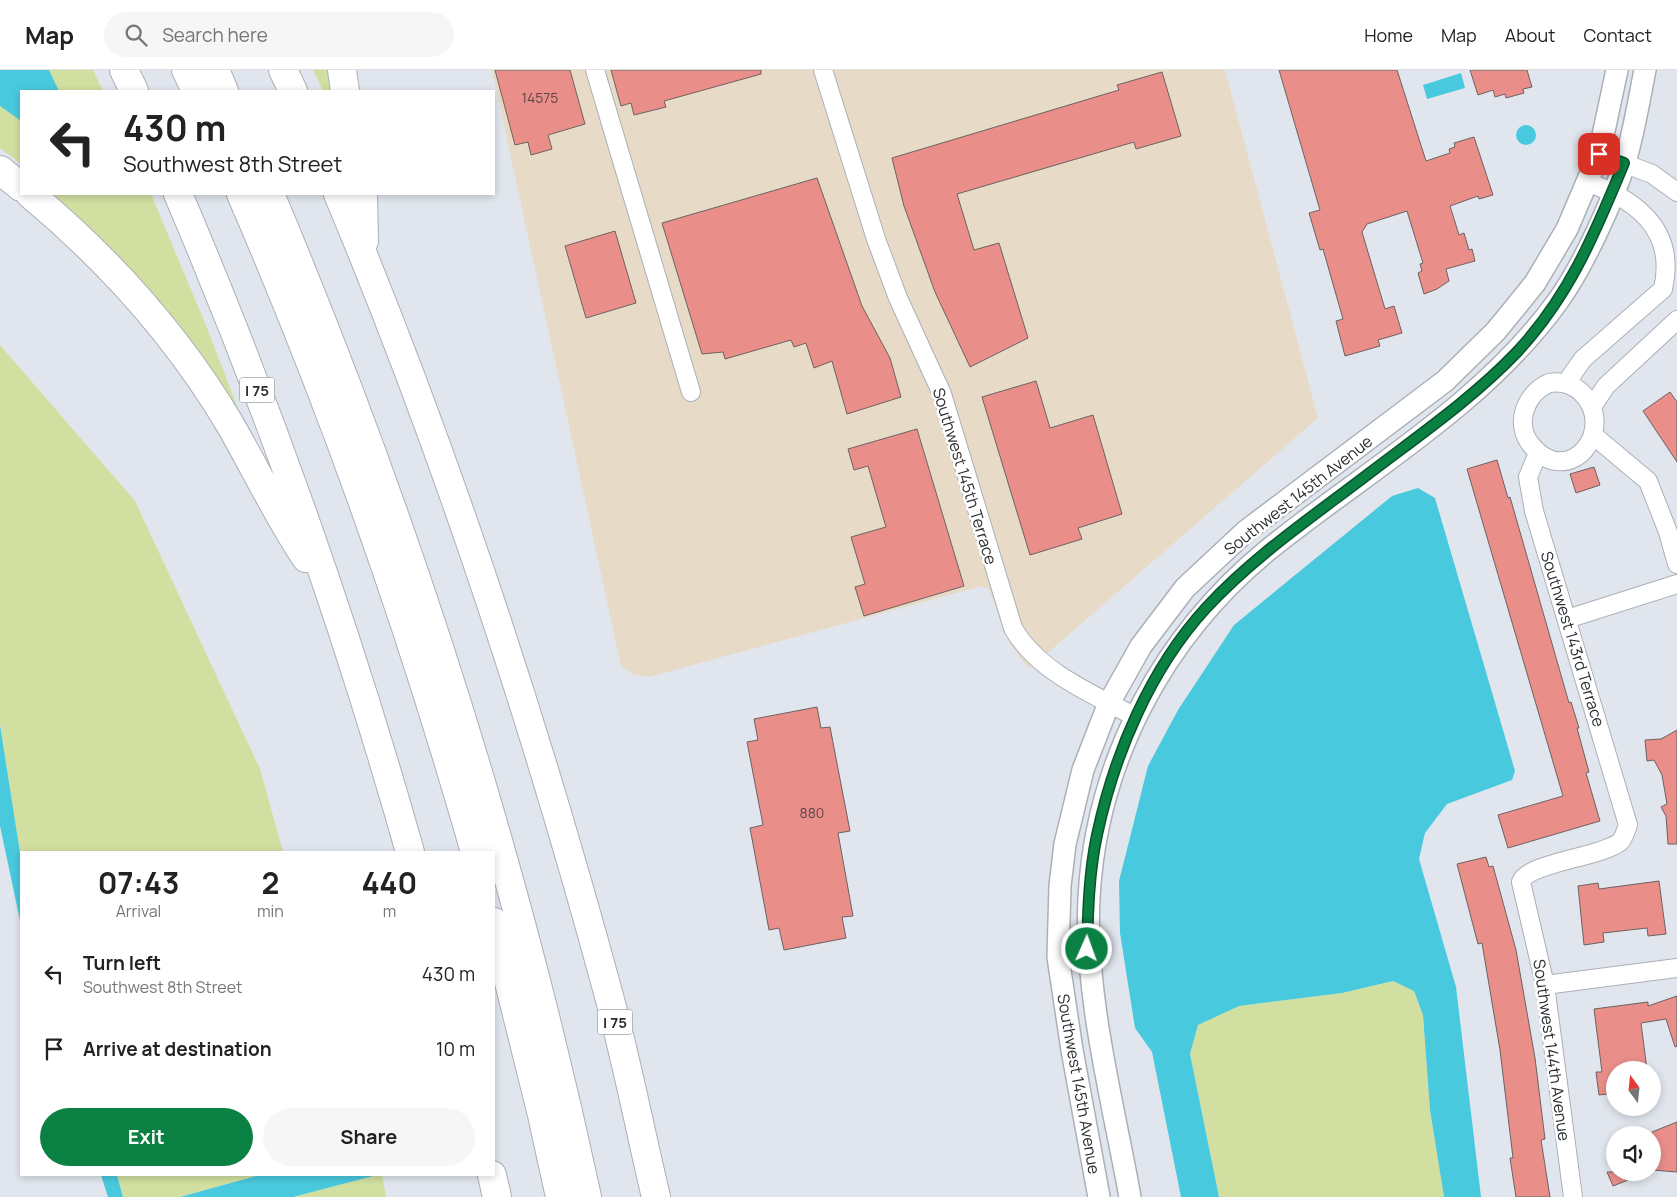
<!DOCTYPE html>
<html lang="en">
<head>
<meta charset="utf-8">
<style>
	:root { --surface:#fff; --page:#f6f6f6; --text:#222; --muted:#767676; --line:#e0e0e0; --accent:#0b8043 }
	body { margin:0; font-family:Manrope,sans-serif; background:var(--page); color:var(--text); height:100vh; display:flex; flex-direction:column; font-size:19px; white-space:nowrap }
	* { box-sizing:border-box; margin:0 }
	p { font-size:16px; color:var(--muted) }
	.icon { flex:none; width:28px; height:28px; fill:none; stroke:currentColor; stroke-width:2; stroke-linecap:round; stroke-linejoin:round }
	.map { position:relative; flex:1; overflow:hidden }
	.drawer { position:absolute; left:20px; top:781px; width:475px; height:325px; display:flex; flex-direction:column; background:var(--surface); border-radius:0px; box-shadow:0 2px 8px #0003 }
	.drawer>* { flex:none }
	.guide { position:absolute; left:20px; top:20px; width:475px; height:105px; border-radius:0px; box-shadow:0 2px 8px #0003; background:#fff; color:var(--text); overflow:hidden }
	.needle { width:32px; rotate:345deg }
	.buttons { position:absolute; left:1606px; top:991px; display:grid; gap:10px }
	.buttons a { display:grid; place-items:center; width:55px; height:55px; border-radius:50%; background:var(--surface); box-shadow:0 2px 8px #0003; font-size:25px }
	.pin { position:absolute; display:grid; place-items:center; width:42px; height:42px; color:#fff; margin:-21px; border-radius:10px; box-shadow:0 2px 8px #0006 }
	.me { position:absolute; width:55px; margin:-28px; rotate:2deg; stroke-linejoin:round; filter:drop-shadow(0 0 4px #0008) }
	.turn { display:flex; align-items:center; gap:18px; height:105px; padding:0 20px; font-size:22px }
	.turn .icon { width:65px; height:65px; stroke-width:2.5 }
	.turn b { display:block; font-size:35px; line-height:42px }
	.eta { display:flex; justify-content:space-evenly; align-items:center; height:85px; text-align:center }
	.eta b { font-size:30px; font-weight:700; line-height:35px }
	.cta { display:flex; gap:10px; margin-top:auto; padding:10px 20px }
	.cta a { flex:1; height:58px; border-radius:30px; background:var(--accent); color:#fff; font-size:20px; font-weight:700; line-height:58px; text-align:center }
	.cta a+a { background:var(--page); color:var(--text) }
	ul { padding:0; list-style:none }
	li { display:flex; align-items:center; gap:15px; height:75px; padding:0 20px }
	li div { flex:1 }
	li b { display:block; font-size:19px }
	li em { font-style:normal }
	header { display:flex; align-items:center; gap:30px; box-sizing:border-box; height:70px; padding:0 25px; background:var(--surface); border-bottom:1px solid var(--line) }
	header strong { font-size:24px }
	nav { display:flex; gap:28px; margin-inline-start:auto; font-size:18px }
	.search { width:350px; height:45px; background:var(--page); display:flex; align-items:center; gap:12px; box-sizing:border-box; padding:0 18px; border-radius:28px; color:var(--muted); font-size:19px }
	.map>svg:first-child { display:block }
</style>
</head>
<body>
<header>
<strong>Map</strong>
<div class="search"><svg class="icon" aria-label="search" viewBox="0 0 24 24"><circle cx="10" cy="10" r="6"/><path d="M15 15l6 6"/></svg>Search here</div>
<nav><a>Home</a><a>Map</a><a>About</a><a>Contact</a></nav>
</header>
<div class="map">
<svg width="1677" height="1127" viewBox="0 0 1677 1127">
	<rect width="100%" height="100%" fill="#e1e6ee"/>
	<path fill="#e7dac6" d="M492 0H1225L1318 348 1029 599 1009 573 989 519 982 516 649 607 634 605 621 596Z"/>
	<path fill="#d1e0a0" d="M49 0H93L103 21H59Z
		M313 0H334L337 21H323Z
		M0 36 21 51V94L0 78Z
		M54 124H151L207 258 242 349 107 177Z
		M0 275 135 431 260 699 283 782H21V789L0 655Z
		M1393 911 1414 921 1423 945 1430 1040 1444 1127H1219L1190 984 1198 955 1239 936 1342 923Z
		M117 1105H260L180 1127H123Z
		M377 1105H382L386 1127H293Z"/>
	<path fill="#49c9dd" d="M0 0H49L59 21H21V51L0 36Z
		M1461 3 1465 18 1427 29 1423 15Z
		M1516 65a10 10 0 1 1 20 0a10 10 0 1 1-20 0Z
		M1418 418 1435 428 1515 701 1512 710 1447 734 1425 763 1419 789 1456 917 1481 1127H1444L1430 1040 1423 945 1414 921 1393 911 1342 923 1239 936 1198 955 1190 984 1219 1127H1181L1152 982 1135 958 1120 863 1119 811 1148 696 1178 640 1234 555 1392 426Z
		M0 655 21 789V855L0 756Z
		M101 1105H117L123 1127H108Z
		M260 1105H377L293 1127H180Z"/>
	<path fill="#ea8e8a" stroke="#6b6261" d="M495 0H570L585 54 548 65 552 79 531 85 528 72 515 75Z
		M611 0H761V4L664 31 666 37 634 45 631 33 621 36Z
		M1279 0H1397L1426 91 1450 83 1449 79 1455 77 1454 73 1474 67 1493 125 1479 129 1478 126 1450 136 1459 165 1464 163 1469 180 1472 179 1475 191 1446 199 1449 211 1437 219 1424 224 1418 203 1422 201 1420 194 1423 193 1407 141 1367 154 1362 162 1385 239 1394 236 1402 263 1378 270 1380 276 1345 286 1336 251 1343 249 1323 179 1320 180 1309 143 1320 140Z
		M1470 0H1527L1532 17 1523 19 1524 23 1506 28 1505 24 1495 27 1493 20 1478 25Z
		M1162 2 1181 66 1136 79 1134 72 957 124 974 180 999 173 1028 268 970 297 935 222 904 136 892 88 1119 20 1117 15Z
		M817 108 862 236 890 288 901 327 847 344 832 291 814 298 806 273 794 277 791 270 725 289 723 282 702 284 662 153Z
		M615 161 636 233 586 248 565 176Z
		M1036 311 1050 358 1093 345 1122 444 1078 458 1082 469 1030 485 982 327Z
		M1670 322 1677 332V392L1643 341Z
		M917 359 964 516 864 546 855 517 865 514 851 467 886 457 868 396 854 400 848 379Z
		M1497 390 1508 428 1510 427 1569 633 1571 632 1579 658H1577L1589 702 1586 703 1600 751 1508 778 1498 745 1563 726 1467 399Z
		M1594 397 1600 415 1576 423 1570 404Z
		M817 637 821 658 830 657 850 761 838 763 853 846 842 847 846 868 784 880 779 858 769 860 750 758 763 755 747 672 758 670 754 649Z
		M1677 660V774H1668L1666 746 1661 737 1667 734 1662 705 1654 690 1647 691 1645 670 1661 669Z
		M1486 787 1489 797 1493 796 1516 880 1535 988 1545 1069 1541 1070 1550 1127H1516L1510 1088H1513L1500 980 1482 873 1478 874 1457 794Z
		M1659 811 1666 864 1648 866 1647 858 1603 863 1604 872 1584 875 1578 816 1598 813 1599 819Z
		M1677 926V976L1675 977 1666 949 1641 953 1647 1000H1615V1023L1599 1025 1596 1002H1602L1594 939 1648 932V936Z
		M1677 1052V1102L1652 1100V1062Z
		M1607 1102H1646V1103L1613 1116Z"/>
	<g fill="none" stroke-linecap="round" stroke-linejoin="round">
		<defs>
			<path id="minor" d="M595 0 691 322
				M823 0 876 169 898 228 942 324 1013 558C1037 601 1092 624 1134 646
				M1599 84 1652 104 1677 122
				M1549 313C1561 311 1572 314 1581 322 1619 359 1569 420 1532 376 1513 354 1526 323 1549 313Z
				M1566 313 1583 289 1663 219C1677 158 1634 129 1587 112
				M1592 337 1606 316 1677 250
				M1593 365 1648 411 1668 462 1677 494
				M1538 383 1528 407 1534 441 1628 755C1626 760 1624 768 1620 772 1601 787 1527 793 1521 812L1545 915 1573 1127
				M1567 549 1677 514
				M1545 915 1677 898"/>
			<path id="tertiary" d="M1099 1127 1072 980 1058 887 1060 816 1065 774 1083 700 1109 633 1141 576 1185 518 1246 461 1445 311 1496 261 1535 213 1567 159 1599 84 1617 0
				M1130 1127C1113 1032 1084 924 1089 828 1096 692 1163 566 1268 480 1367 400 1482 336 1558 231 1583 196 1612 133 1625 92 1634 62 1639 30 1645 0"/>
			<path id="motorway" d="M124 0 134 21
				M186 0 196 21
				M215 0 224 21
				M283 0 293 21
				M342 0 345 21
				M0 100 21 117
				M30 124C108 189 179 268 231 356 256 400 278 446 306 488
				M178 124C269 337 347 559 410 782
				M241 124C334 338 411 558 475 782
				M270 124C407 449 513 782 587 1127
				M338 124C447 384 535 653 609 926 627 992 640 1060 656 1127
				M363 124 364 171
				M494 852 542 1045 560 1127
				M492 1105 497 1127"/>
		</defs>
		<use href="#minor" stroke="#abb0b7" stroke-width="20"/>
		<use href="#tertiary" stroke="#abb0b7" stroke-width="24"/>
		<use href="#motorway" stroke="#abb0b7" stroke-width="30"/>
		<use href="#minor" stroke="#fff" stroke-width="18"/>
		<use href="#tertiary" stroke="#fff" stroke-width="21"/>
		<use href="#motorway" stroke="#fff" stroke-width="28"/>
	</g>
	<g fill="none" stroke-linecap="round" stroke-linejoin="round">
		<defs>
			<path id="route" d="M1087 879C1088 841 1089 802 1097 765 1114 685 1150 599 1206 538 1253 487 1312 447 1367 405 1418 366 1472 329 1517 282 1570 225 1595 163 1624 93L1599 84"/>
		</defs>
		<use href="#route" stroke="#07532c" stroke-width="12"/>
		<use href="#route" stroke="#0b8043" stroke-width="9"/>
	</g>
	<g text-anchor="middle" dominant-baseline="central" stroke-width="5" stroke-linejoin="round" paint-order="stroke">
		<g font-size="14" fill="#5c4647">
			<text x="540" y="27">14575</text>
			<text x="812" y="742">880</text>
		</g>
		<g fill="#fff" stroke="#6b6d6f" stroke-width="1">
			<rect x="239.5" y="307.5" width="35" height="25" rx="4"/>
			<rect x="597.5" y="939.5" width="35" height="25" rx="4"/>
		</g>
		<g font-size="15" font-weight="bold" fill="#2c2e31">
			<text x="257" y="320">I 75</text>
			<text x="615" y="952">I 75</text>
		</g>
		<g font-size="16" fill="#2c2e31" stroke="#fff">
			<text transform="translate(965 406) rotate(73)">Southwest 145th Terrace</text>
			<text transform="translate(1298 425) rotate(-38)">Southwest 145th Avenue</text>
			<text transform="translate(1573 569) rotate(73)">Southwest 143rd Terrace</text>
			<text transform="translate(1552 980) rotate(82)">Southwest 144th Avenue</text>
			<text transform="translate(1079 1014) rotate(80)">Southwest 145th Avenue</text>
		</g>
	</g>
</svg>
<div class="buttons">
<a><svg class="needle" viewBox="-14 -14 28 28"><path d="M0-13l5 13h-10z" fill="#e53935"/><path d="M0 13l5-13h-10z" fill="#767676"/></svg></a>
<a><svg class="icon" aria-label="sound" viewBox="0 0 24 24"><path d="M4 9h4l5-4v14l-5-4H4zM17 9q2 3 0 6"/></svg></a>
</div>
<div class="pin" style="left:1599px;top:84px;background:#d93025"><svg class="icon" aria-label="arrive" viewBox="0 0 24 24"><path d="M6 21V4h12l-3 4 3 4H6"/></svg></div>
<svg class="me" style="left:1087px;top:879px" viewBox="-20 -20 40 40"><circle r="17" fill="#0b8043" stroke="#fff" stroke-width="3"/><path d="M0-11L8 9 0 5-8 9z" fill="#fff"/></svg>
<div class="guide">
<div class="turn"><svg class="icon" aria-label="left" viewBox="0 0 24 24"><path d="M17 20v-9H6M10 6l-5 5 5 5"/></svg><div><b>430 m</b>Southwest 8th Street</div></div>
</div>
<section class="drawer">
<div class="eta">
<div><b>07:43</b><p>Arrival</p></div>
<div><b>2</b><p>min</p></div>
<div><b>440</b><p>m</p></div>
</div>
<ul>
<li><svg class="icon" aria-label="left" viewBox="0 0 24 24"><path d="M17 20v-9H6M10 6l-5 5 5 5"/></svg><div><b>Turn left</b><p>Southwest 8th Street</p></div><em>430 m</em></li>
<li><svg class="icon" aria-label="arrive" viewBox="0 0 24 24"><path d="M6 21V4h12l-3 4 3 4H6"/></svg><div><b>Arrive at destination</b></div><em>10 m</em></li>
</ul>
<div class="cta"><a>Exit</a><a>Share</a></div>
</section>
</div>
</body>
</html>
